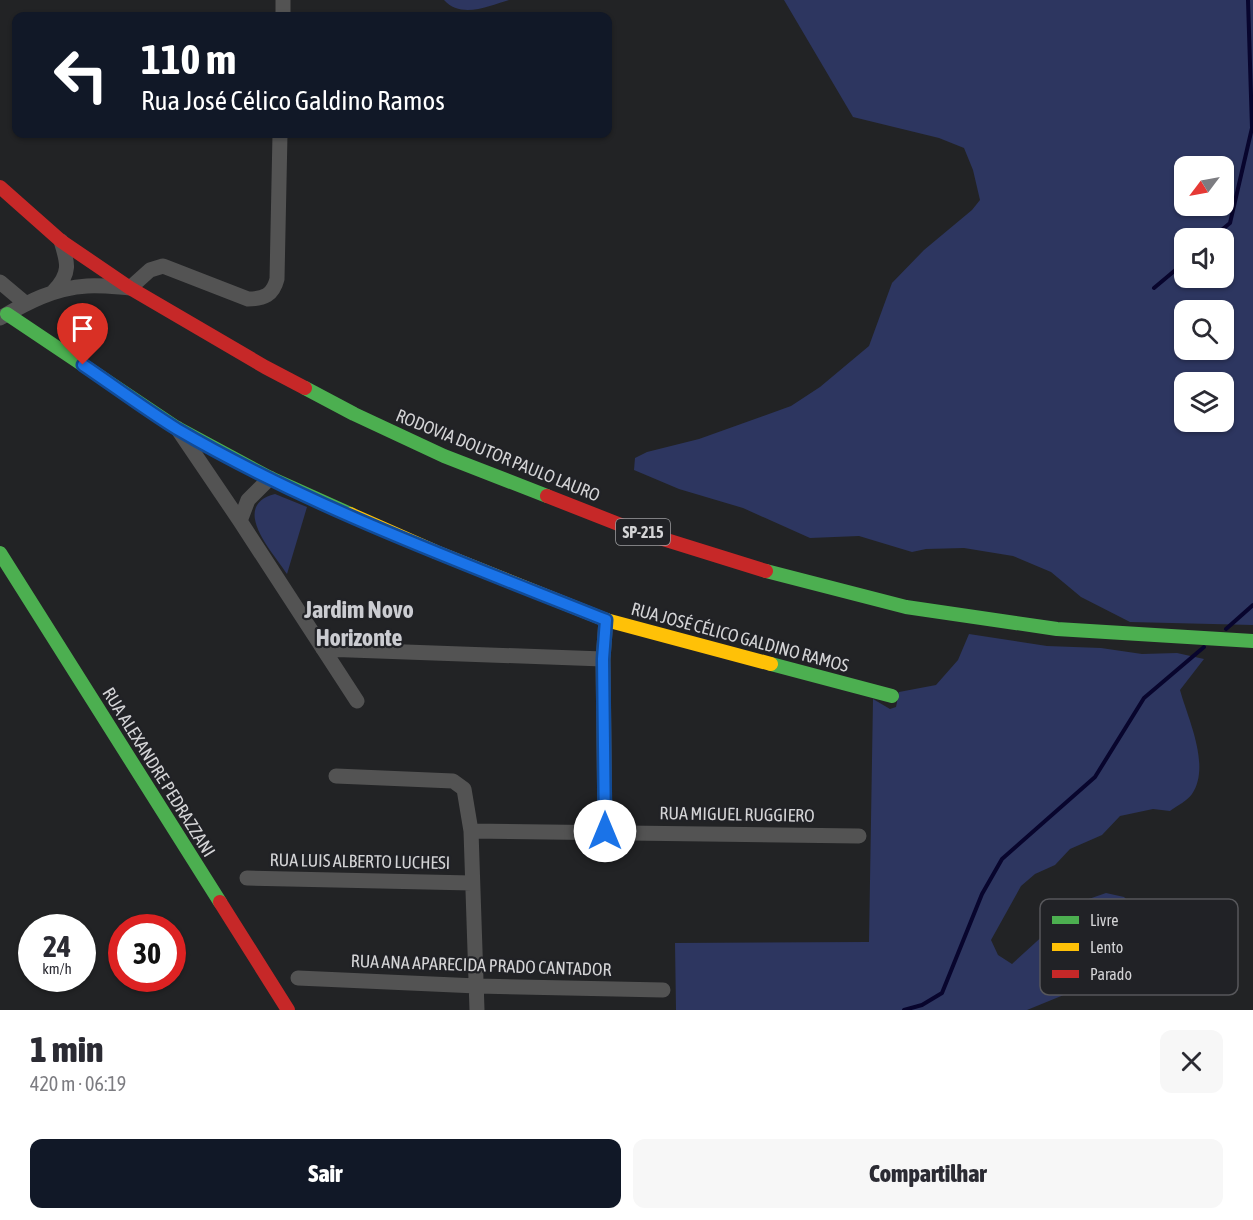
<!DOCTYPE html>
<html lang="pt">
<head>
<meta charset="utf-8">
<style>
	:root { --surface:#fff; --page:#f7f7f7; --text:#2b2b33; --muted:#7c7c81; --accent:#111827 }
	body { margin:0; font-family:"Asap Condensed",sans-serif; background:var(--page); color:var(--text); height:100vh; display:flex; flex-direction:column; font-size:22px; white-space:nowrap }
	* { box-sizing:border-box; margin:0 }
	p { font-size:20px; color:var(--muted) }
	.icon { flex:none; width:33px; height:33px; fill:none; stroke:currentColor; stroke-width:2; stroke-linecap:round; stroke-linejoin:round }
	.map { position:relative; height:1010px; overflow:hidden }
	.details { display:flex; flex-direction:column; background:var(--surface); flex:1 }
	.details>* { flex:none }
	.banner { position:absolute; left:12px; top:12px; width:600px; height:126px; border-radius:12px; box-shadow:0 2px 4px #0004; background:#111827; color:#fff; overflow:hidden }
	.needle { width:39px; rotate:238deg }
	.buttons { position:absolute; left:1174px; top:156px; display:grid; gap:12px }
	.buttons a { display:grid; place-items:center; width:60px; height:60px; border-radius:12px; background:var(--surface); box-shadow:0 2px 4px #0004; font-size:30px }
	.speed { position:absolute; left:18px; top:914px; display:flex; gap:12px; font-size:30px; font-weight:700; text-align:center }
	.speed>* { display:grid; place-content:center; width:78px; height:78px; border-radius:50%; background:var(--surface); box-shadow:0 2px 4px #0004; line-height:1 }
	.speed small { font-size:15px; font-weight:400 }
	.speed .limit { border:9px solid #d22; background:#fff; color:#111 }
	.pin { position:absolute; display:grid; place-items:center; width:51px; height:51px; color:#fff; margin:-62px -26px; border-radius:50% 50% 50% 0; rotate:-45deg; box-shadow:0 0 6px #0007 }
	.pin .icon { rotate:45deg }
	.me { position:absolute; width:66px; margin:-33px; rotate:0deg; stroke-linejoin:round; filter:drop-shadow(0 0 4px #0008) }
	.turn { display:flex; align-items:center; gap:21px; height:126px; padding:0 30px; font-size:27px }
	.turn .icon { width:78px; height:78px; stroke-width:2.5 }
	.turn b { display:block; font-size:42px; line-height:51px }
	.round { display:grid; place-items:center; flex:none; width:63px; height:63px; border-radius:12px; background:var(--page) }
	.head { display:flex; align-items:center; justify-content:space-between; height:102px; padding:0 30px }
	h1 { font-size:36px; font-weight:800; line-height:45px }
	.primary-button { display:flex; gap:12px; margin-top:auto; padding:12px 30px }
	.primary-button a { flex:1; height:69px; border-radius:12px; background:var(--accent); color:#fff; font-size:24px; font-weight:800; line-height:69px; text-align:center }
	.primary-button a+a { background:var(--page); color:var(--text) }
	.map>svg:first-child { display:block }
</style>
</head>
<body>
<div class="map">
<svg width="1253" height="1010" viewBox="0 0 1253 1010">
	<rect width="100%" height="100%" fill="#222325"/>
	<path fill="#2d3660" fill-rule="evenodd" d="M444 0H509C489 6 461 19 444 0Z
		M784 0H1253V625L1130 622 1081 597 1051 572 1013 556 964 548 926 549 912 552 859 536 810 538 743 508 679 489 634 470 635 458 647 452 699 439 791 406 820 387 869 346 892 283 924 250 972 210 980 200 973 170 964 148 939 138 853 117ZM1185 166H1224V206H1185ZM1185 238H1224V278H1185ZM1185 310H1224V350H1185ZM1185 382H1224V422H1185Z
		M275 494 307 507 287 574C273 552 229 506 275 494Z
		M969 634 1047 646 1101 648 1142 654 1177 653 1204 659 1180 690C1188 719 1211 766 1192 794 1188 800 1177 806 1170 811L1153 809 1120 816 1102 835 1070 849 1055 865 1035 874 1021 886 991 940 998 955 1012 964 1080 902 1106 893 1124 897 1155 928 1161 972 1151 965H1137L1027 1010H676L675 943 869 942 873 699 890 709 896 707 899 692 936 685 958 660Z"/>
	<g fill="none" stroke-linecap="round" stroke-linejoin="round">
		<path stroke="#08052d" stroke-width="4" d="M1212 238 1230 223 1252 128 1248 0
			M1154 288 1185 262
			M1226 629 1253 605
			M904 1010 922 1005 942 993 982 894 1002 859 1095 777 1144 698 1204 647"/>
		<path stroke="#535353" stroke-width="15" d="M283 16V0
			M0 282 25 303
			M54 291C71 273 68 263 61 241
			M0 318C28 302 54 288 87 286 102 285 116 287 130 288L150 270 163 266 248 299C264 299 273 295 277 279L280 134
			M177 428 240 521 357 701
			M240 521 248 500 270 478
			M323 649 603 659
			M336 776 453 781 464 789 471 831 477 1010
			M471 831 859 836
			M605 831 603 659 606 620
			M247 878 472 883
			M298 978 477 986 663 990"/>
		<path stroke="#4caf50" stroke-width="14" d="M7 314 177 428 270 478 350 514
			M305 388 354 414 444 456 547 496
			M0 553 220 902
			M766 571 906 607 1057 629 1253 641
			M771 664 892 696"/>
		<path stroke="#ffc107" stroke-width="14" d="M350 514 436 552 606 620 771 664"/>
		<path stroke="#c62828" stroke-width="14" d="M0 187 61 241 130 288 265 367 305 388
			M547 496 631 529 766 571
			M220 902 288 1010"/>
	</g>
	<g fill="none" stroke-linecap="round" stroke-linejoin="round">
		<defs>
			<path id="route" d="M83 365C114 386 145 409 177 429 312 508 461 562 606 620L603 659 605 831"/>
		</defs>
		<use href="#route" stroke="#114b97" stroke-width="15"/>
		<use href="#route" stroke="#1a73e8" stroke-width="10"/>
	</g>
	<g text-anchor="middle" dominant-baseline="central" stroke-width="4.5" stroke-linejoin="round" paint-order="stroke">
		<rect fill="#212226" stroke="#9e9fa1" stroke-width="1.5" x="616" y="519" width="54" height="26" rx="4.5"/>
		<g font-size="16" font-weight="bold" fill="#d4d4d6">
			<text x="643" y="532">SP-215</text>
		</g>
		<g font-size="18" fill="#d4d4d6" stroke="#212226">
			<text transform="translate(498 455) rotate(22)">RODOVIA DOUTOR PAULO LAURO</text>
			<text transform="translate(740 637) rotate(15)">RUA JOSÉ CÉLICO GALDINO RAMOS</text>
			<text transform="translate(159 772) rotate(58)">RUA ALEXANDRE PEDRAZZANI</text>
			<text transform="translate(737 814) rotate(1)">RUA MIGUEL RUGGIERO</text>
			<text transform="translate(360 861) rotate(1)">RUA LUIS ALBERTO LUCHESI</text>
			<text transform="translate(481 965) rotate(2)">RUA ANA APARECIDA PRADO CANTADOR</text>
		</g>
		<g font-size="24" font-weight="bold" fill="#cbccd1" stroke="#212226">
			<text x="359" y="609">Jardim Novo<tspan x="359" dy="28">Horizonte</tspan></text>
		</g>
	</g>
	<rect x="1040" y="899" width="198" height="96" rx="9" fill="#212226" stroke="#57575b" stroke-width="1.5"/>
	<rect x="1052" y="916" width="27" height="8" fill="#4caf50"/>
	<rect x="1052" y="943" width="27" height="8" fill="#ffc107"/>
	<rect x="1052" y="970" width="27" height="8" fill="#c62828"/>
	<g font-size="16" fill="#d4d4d6">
		<text x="1090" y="926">Livre</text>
		<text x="1090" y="953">Lento</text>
		<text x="1090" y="980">Parado</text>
	</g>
</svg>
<div class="buttons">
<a><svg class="needle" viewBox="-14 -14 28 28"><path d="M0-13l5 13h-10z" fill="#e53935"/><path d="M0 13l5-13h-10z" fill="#7c7c81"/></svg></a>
<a><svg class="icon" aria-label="sound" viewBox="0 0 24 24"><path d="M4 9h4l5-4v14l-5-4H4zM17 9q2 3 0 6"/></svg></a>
<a><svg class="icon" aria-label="search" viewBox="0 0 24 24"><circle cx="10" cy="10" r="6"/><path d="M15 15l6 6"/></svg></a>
<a><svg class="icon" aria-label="layers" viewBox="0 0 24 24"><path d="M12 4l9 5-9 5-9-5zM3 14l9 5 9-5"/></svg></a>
</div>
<div class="speed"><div>24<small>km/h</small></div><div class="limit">30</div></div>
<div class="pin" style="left:83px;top:365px;background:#d93025"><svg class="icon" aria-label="arrive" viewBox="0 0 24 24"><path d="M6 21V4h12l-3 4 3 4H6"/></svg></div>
<svg class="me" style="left:605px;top:831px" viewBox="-20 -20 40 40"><circle r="19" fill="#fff"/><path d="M0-13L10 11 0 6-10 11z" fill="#1a73e8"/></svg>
<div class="banner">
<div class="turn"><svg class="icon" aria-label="left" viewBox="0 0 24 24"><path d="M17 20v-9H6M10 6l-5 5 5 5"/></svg><div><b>110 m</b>Rua José Célico Galdino Ramos</div></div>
</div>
</div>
<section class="details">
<div class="head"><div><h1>1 min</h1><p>420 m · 06:19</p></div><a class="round"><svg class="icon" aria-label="close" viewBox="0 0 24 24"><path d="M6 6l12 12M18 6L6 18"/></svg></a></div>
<div class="primary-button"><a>Sair</a><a>Compartilhar</a></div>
</section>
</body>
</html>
